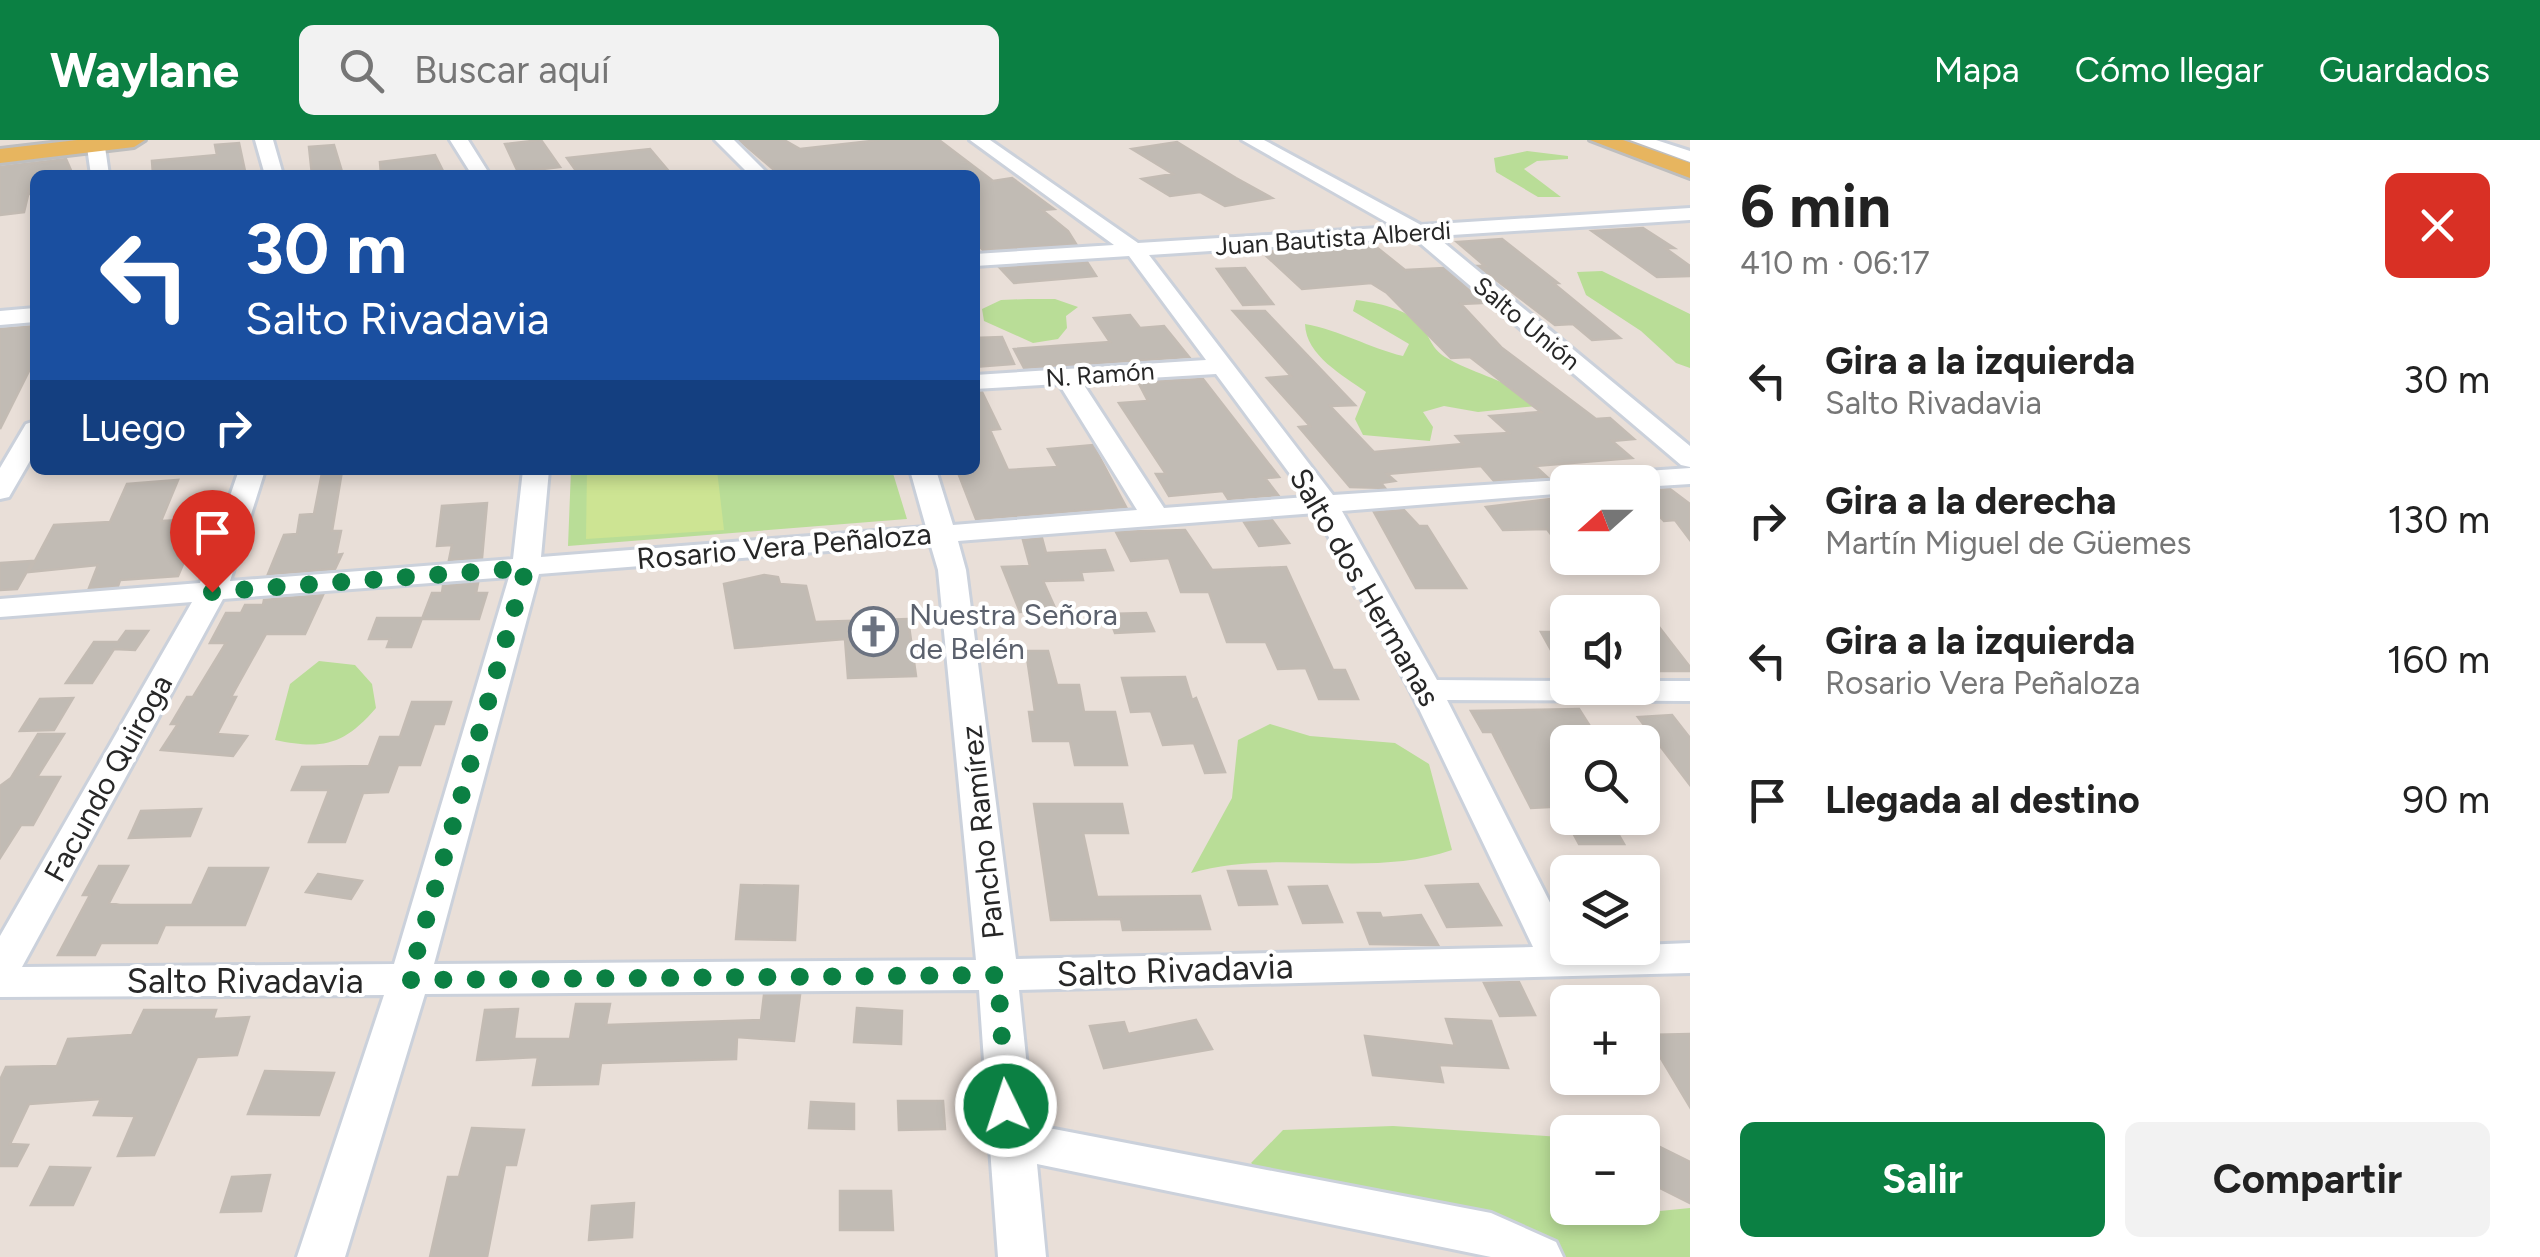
<!DOCTYPE html>
<html lang="es">
<head>
<meta charset="utf-8">
<style>
	:root { --surface:#fff; --page:#f2f2f2; --text:#222; --muted:#767676; --accent:#0b8043 }
	body { margin:0; font-family:Figtree,sans-serif; background:var(--page); color:var(--text); height:100vh; display:flex; flex-direction:column; font-size:38px; white-space:nowrap }
	* { box-sizing:border-box; margin:0 }
	p { font-size:32px; color:var(--muted) }
	.icon { flex:none; width:55px; height:55px; fill:none; stroke:currentColor; stroke-width:2; stroke-linecap:round; stroke-linejoin:round }
	.map { position:relative; flex:1; overflow:hidden }
	.drawer { display:flex; flex-direction:column; background:var(--surface); width:850px }
	.drawer>* { flex:none }
	.banner { position:absolute; left:30px; top:30px; width:950px; height:305px; border-radius:15px; box-shadow:0 5px 15px #0003; background:#1a4fa0; color:#fff; overflow:hidden }
	.needle { width:65px; rotate:249deg }
	.tools { position:absolute; left:1550px; top:325px; display:grid; gap:20px }
	.tools a { display:grid; place-items:center; width:110px; height:110px; border-radius:15px; background:var(--surface); box-shadow:0 5px 15px #0003; font-size:50px }
	.pin { position:absolute; display:grid; place-items:center; width:85px; height:85px; color:#fff; margin:-102px -42px; border-radius:50% 50% 50% 0; rotate:-45deg; box-shadow:0 0 10px #0007 }
	.pin .icon { rotate:45deg }
	.me { position:absolute; width:110px; margin:-55px; rotate:356deg; stroke-linejoin:round; filter:drop-shadow(0 0 8px #0008) }
	.turn { display:flex; align-items:center; gap:35px; height:210px; padding:0 50px; font-size:45px }
	.turn .icon { width:130px; height:130px; stroke-width:2.5 }
	.turn b { display:block; font-size:70px; line-height:85px }
	.then { display:flex; align-items:center; height:95px; padding:0 50px; background:#0003; gap:20px; font-size:38px }
	.round { display:grid; place-items:center; flex:none; width:105px; height:105px; border-radius:15px; background:var(--page) }
	.head { display:flex; align-items:center; justify-content:space-between; height:170px; padding:0 50px }
	h1 { font-size:60px; font-weight:700; line-height:75px }
	.primary-button { display:flex; gap:20px; margin-top:auto; padding:20px 50px }
	.primary-button a { flex:1; height:115px; border-radius:15px; background:var(--accent); color:#fff; font-size:40px; font-weight:700; line-height:115px; text-align:center }
	.primary-button a+a { background:var(--page); color:var(--text) }
	ul { padding:0; list-style:none }
	li { display:flex; align-items:center; gap:30px; height:140px; padding:0 50px }
	li div { flex:1 }
	li b { display:block; font-size:38px }
	li em { font-style:normal }
	header { display:flex; align-items:center; gap:60px; box-sizing:border-box; height:140px; padding:0 50px; background:var(--accent); color:#fff }
	header strong { font-size:48px }
	nav { display:flex; gap:55px; margin-inline-start:auto; font-size:35px }
	.search { width:700px; height:90px; background:var(--page); display:flex; align-items:center; gap:25px; box-sizing:border-box; padding:0 35px; border-radius:15px; color:var(--muted); font-size:38px }
	main { display:flex; flex:1; min-height:0 }
	.map>svg:first-child { display:block }
</style>
</head>
<body>
<header>
<strong>Waylane</strong>
<div class="search"><svg class="icon" aria-label="search" viewBox="0 0 24 24"><circle cx="10" cy="10" r="6"/><path d="M15 15l6 6"/></svg>Buscar aquí</div>
<nav><a>Mapa</a><a>Cómo llegar</a><a>Guardados</a></nav>
</header>
<main>
<div class="map">
<svg width="1690" height="1117" viewBox="0 0 1690 1117">
	<rect width="100%" height="100%" fill="#e9dfd8"/>
	<path fill="#b9dd97" d="M1527 11 1568 16V19L1537 21 1524 29 1561 57H1538L1496 32 1494 18Z
		M1602 131 1690 174V228L1676 223 1641 191 1586 155 1577 132Z
		M1028 159H1055L1078 167 1066 176 1067 188 1058 199 1033 203 984 181 982 169 1001 160Z
		M1356 160C1378 163 1406 168 1421 186 1431 198 1431 208 1445 217 1475 235 1512 240 1536 266L1478 272 1444 266 1423 272 1433 287 1430 301 1363 295 1355 279 1366 252C1343 235 1306 216 1305 184 1340 190 1369 208 1403 216L1409 204 1353 171Z
		M571 330H892L907 379 568 406Z
		M319 521 355 525 372 544 376 568C344 605 323 610 275 600L290 544Z
		M1270 584 1310 596 1395 603 1429 624 1452 710C1369 739 1276 708 1191 733L1232 658 1238 600Z
		M1393 986 1561 997 1567 1002 1568 1068H1642L1643 1058 1660 1071 1690 1068V1117H1515L1274 1043 1251 1023 1283 990Z"/>
	<path fill="#cde493" d="M587 330H717L724 390 586 399Z"/>
	<path fill="#c1bbb4" stroke="#c3bbb3" stroke-width="2.5" d="M541 0 560 27 518 32 505 4Z
		M739 0H784L800 9 880 0H939L993 41 1012 38 1054 69 1042 70 1068 91 1076 104 983 110 975 102V35H773V29Z
		M1177 2 1236 38 1272 58 1225 66 1200 52 1170 56 1142 39 1173 34 1132 9Z
		M239 3 245 31 153 35 152 21 217 15 215 5Z
		M334 5 343 35H312L309 7Z
		M650 9 672 35H579L567 18Z
		M435 15 445 35H381L380 22Z
		M66 19 73 35H35V63L29 51 24 72 0 75V27Z
		M1643 88 1674 108H1665L1690 126V136L1657 137 1592 91Z
		M1502 99 1558 143H1553L1620 198 1592 200 1573 184 1555 185 1478 126H1485L1457 102Z
		M1375 106 1405 130 1444 128 1484 163 1461 164 1502 208 1596 279 1610 278 1634 299 1612 301 1632 318 1535 326 1547 337 1494 341 1481 326 1387 334 1395 341 1381 343 1385 348 1350 347 1299 287 1310 286 1267 238 1291 236 1233 171H1265L1355 265 1330 266 1374 312 1463 304 1456 296 1509 293 1490 276 1541 272 1470 217 1451 218 1387 153 1371 143 1302 149 1262 112Z
		M1087 122 1096 136 1014 143 1000 128Z
		M1245 128 1273 164 1243 165 1217 129Z
		M1130 175 1140 188 1164 186 1189 217 1024 228 1014 209 1110 202 1094 178Z
		M35 186V230L29 231 0 289V189Z
		M1002 197 1014 224 975 227V198Z
		M1203 239 1279 337 1265 338 1278 355 1228 359 1223 351 1169 356 1156 334H1166L1119 263 1148 261 1138 242Z
		M982 252 1000 289 990 290 1008 330 1058 327 1048 309 1093 305 1126 367 976 379 957 330H975V253Z
		M342 331 332 391H341L336 415 342 414 335 429 268 434 284 395 297 394 300 375 314 374 322 333Z
		M178 340 161 381 202 379 178 436 120 440 118 446 89 448 98 425 29 432 54 385 110 382 127 344Z
		M1670 349 1690 364V400L1675 380 1664 381 1642 358V351Z
		M1568 357V417L1547 389 1503 390 1486 367Z
		M487 363 482 418 449 420 452 405 437 406 442 366Z
		M1404 370 1419 386H1427L1466 448H1416L1374 372Z
		M1272 380 1289 403 1259 406 1244 382Z
		M1185 390 1212 430 1286 427 1333 530H1345L1358 559H1319L1306 528 1278 529 1266 502H1227L1209 452H1181L1169 418 1131 421 1116 392Z
		M1042 398 1046 413 1105 410 1113 430 1081 432 1083 440 1043 441 1056 470 1020 472 1002 427 1030 426 1023 400Z
		M33 421 17 449 0 450V423Z
		M764 435 778 437 780 444 806 446 815 482 908 479 916 536 848 538 845 499 735 508 724 444Z
		M478 443 476 453H487L479 479H422L432 453H442L443 446Z
		M323 455 305 494H266L231 557H236L217 594 247 596 233 616 161 610 178 584H171L187 557H193L226 503H210L226 473H241L245 465H263L264 460Z
		M1642 465 1690 527V531H1655L1642 515Z
		M1146 473 1154 491 1115 493 1108 474Z
		M377 478H422L411 507H387L390 499H369Z
		M126 491H148L135 510 114 509 92 543H66L94 502H118Z
		M1541 492H1568V537H1566Z
		M1026 511H1048L1057 545H1079L1084 572H1115L1127 625H1075L1070 601H1033L1029 572H1035Z
		M1185 537 1192 560 1196 558 1225 632 1205 633 1194 603 1163 605 1151 571 1131 572 1122 538Z
		M73 558 54 590 20 591 40 559Z
		M412 562H451L444 584H434L420 625H398L388 652 363 653 345 702H309L329 650H292L302 627 369 626 380 597H400Z
		M1579 569 1600 602H1568V666L1531 668 1492 592H1483L1471 571Z
		M1672 575 1690 598V645L1638 577Z
		M38 594H64L37 637H60L33 685H21L0 718V646L11 638Z
		M1034 664H1122L1128 693H1083L1097 757 1200 756 1210 789 1123 790 1121 779 1051 780Z
		M201 669 190 696 129 698 141 671Z
		M1565 678H1609L1624 704H1579Z
		M99 726H128L109 763 120 765H192L209 728H268L245 785H165L157 803H101L95 815H58L90 755H83Z
		M1228 731H1266L1277 764 1239 765Z
		M318 734 362 741 351 759 306 752Z
		M1478 744 1501 785 1447 787 1426 746Z
		M741 745 798 746 795 800 736 799Z
		M1327 746 1342 782 1303 783 1289 747Z
		M1358 773H1380L1382 778 1421 775 1438 805 1370 804Z
		M1519 842 1535 875 1500 876 1484 843Z
		M764 855H800L794 901 737 897 736 919 601 923 598 944 533 945 538 917 477 920 485 870 518 869 514 899H570L576 864H610L606 885 761 880Z
		M857 868 902 871 901 904 854 902Z
		M144 870H216L213 879 249 877 237 915 197 917 154 1015 118 1016 135 976 94 975 101 959 29 964 10 1004 28 1005 17 1026H0V940L6 927 57 926 68 899 132 895Z
		M1446 879 1491 881 1508 928 1439 925 1443 942 1373 935 1365 896 1455 906Z
		M1196 880 1212 909 1104 928 1090 886 1124 882 1128 894Z
		M1690 894V967L1647 895Z
		M265 931 334 933 319 975 248 974Z
		M898 961H943L945 989 899 990Z
		M811 962 854 964V989L809 988Z
		M472 988 524 990 516 1025H505L487 1117H430L448 1037H459Z
		M1648 1001 1690 1022V1063L1642 1039V1013Z
		M50 1027 90 1028 73 1065H31Z
		M270 1035 261 1071 221 1072 232 1037Z
		M840 1051H891L893 1090H840Z
		M634 1063 632 1097 589 1100 592 1066Z"/>
	<g fill="none" stroke-linecap="round" stroke-linejoin="round">
		<defs>
			<path id="minor" d="M86 0H104L109 35H91Z
				M255 0H273L283 35H265Z
				M450 0H468L490 35H472Z
				M715 0H734L769 35H750Z
				M970 0H990L1138 103 1395 87 1242 0H1264L1421 85 1690 68V80L1436 96 1690 306V327L1681 325 1414 98 1149 115 1333 355 1577 339 1580 342H1568V353L1342 371 1437 540 1568 541V548H1642V541H1690V561L1447 560 1568 798V808L1690 803V833L1019 850 1033 985 1491 1073 1556 1102 1563 1117H1491L1037 1024 1046 1117H998L990 1008 986 999 989 992 979 850 425 854 345 1117H297L384 855 0 857V796L192 462 0 477V459L200 443 239 330H265L230 441 513 419 523 330H549L541 417 926 387 910 330H936L953 385 1137 370 1059 244 975 249V235L1206 220 1129 116 975 126V114L1114 105ZM1216 234 1307 357 1164 368 1082 242ZM1316 373 1410 550 1533 807 1016 819 966 430 958 401ZM930 403 938 430 976 820 434 824 539 434ZM509 437 394 824 22 827 223 459Z
				M1630 0H1656L1690 11V22Z
				M35 168V182L0 185V171Z
				M35 281V312L9 357 0 359V328L26 284Z
				M1690 328V344L1642 347V342H1590L1603 334Z"/>
			<path id="major" d="M77 0H145L134 7 0 23V9Z
				M1590 0H1623L1690 23V38Z"/>
		</defs>
		<use href="#minor" stroke="#cbd1db" stroke-width="6"/>
		<use href="#major" stroke="#bebebe" stroke-width="6"/>
		<use href="#minor" fill="#fff" fill-rule="evenodd"/>
		<use href="#major" fill="#e7b55f" fill-rule="evenodd"/>
	</g>
	<g fill="none" stroke-linecap="round" stroke-linejoin="round">
		<path stroke="#0b8043" stroke-width="18" stroke-dasharray="0 32.4" d="M212 452 526 428 409 840 998 835 1006 966"/>
	</g>
	<defs>
		<symbol id="church-ring" viewBox="-11 -11 22 22"><circle r="9.5" fill="#fff" stroke="#6b7280" stroke-width="1.5"/><path d="M-1.2-6h2.4v3.5h3.3v2.4h-3.3V6h-2.4V-.1h-3.3v-2.4h3.3Z" fill="#6b7280"/></symbol>
	</defs>
	<g fill-rule="evenodd">
		<use href="#church-ring" x="846" y="464" width="55" height="55"/>
	</g>
	<g text-anchor="middle" dominant-baseline="central" stroke-width="8" stroke-linejoin="round" paint-order="stroke">
		<g font-size="25" fill="#272727" stroke="#fff">
			<text transform="translate(1333 98) rotate(-4)">Juan Bautista Alberdi</text>
			<text transform="translate(1527 183) rotate(40)">Salto Unión</text>
			<text transform="translate(1100 234) rotate(-4)">N. Ramón</text>
		</g>
		<g font-size="30" fill="#272727" stroke="#fff">
			<text transform="translate(784 406) rotate(-5)">Rosario Vera Peñaloza</text>
			<text transform="translate(1365 447) rotate(60)">Salto dos Hermanas</text>
			<text transform="translate(108 638) rotate(-61)">Facundo Quiroga</text>
			<text transform="translate(982 692) rotate(-96)">Pancho Ramírez</text>
		</g>
		<g font-size="30" fill="#5b616d" stroke="#fff" text-anchor="start">
			<text x="909" y="474">Nuestra Señora<tspan x="909" dy="34">de Belén</tspan></text>
		</g>
		<g font-size="35" fill="#272727" stroke="#fff">
			<text transform="translate(1175 830) rotate(-2)">Salto Rivadavia</text>
			<text x="245" y="841">Salto Rivadavia</text>
		</g>
	</g>
</svg>
<div class="tools">
<a><svg class="needle" viewBox="-14 -14 28 28"><path d="M0-13l5 13h-10z" fill="#e53935"/><path d="M0 13l5-13h-10z" fill="#767676"/></svg></a>
<a><svg class="icon" aria-label="sound" viewBox="0 0 24 24"><path d="M4 9h4l5-4v14l-5-4H4zM17 9q2 3 0 6"/></svg></a>
<a><svg class="icon" aria-label="search" viewBox="0 0 24 24"><circle cx="10" cy="10" r="6"/><path d="M15 15l6 6"/></svg></a>
<a><svg class="icon" aria-label="layers" viewBox="0 0 24 24"><path d="M12 4l9 5-9 5-9-5zM3 14l9 5 9-5"/></svg></a>
<a>+</a>
<a>−</a>
</div>
<div class="pin" style="left:212px;top:452px;background:#d93025"><svg class="icon" aria-label="arrive" viewBox="0 0 24 24"><path d="M6 21V4h12l-3 4 3 4H6"/></svg></div>
<svg class="me" style="left:1006px;top:966px" viewBox="-20 -20 40 40"><circle r="17" fill="#0b8043" stroke="#fff" stroke-width="3"/><path d="M0-11L8 9 0 5-8 9z" fill="#fff"/></svg>
<div class="banner">
<div class="turn"><svg class="icon" aria-label="left" viewBox="0 0 24 24"><path d="M17 20v-9H6M10 6l-5 5 5 5"/></svg><div><b>30 m</b>Salto Rivadavia</div></div>
<div class="then">Luego<svg class="icon" aria-label="right" viewBox="0 0 24 24"><path d="M7 20v-9h11M14 6l5 5-5 5"/></svg></div>
</div>
</div>
<section class="drawer">
<div class="head"><div><h1>6 min</h1><p>410 m · 06:17</p></div><a class="round" style="background:#d93025;color:#fff"><svg class="icon" aria-label="close" viewBox="0 0 24 24"><path d="M6 6l12 12M18 6L6 18"/></svg></a></div>
<ul>
<li><svg class="icon" aria-label="left" viewBox="0 0 24 24"><path d="M17 20v-9H6M10 6l-5 5 5 5"/></svg><div><b>Gira a la izquierda</b><p>Salto Rivadavia</p></div><em>30 m</em></li>
<li><svg class="icon" aria-label="right" viewBox="0 0 24 24"><path d="M7 20v-9h11M14 6l5 5-5 5"/></svg><div><b>Gira a la derecha</b><p>Martín Miguel de Güemes</p></div><em>130 m</em></li>
<li><svg class="icon" aria-label="left" viewBox="0 0 24 24"><path d="M17 20v-9H6M10 6l-5 5 5 5"/></svg><div><b>Gira a la izquierda</b><p>Rosario Vera Peñaloza</p></div><em>160 m</em></li>
<li><svg class="icon" aria-label="arrive" viewBox="0 0 24 24"><path d="M6 21V4h12l-3 4 3 4H6"/></svg><div><b>Llegada al destino</b></div><em>90 m</em></li>
</ul>
<div class="primary-button"><a>Salir</a><a>Compartir</a></div>
</section>
</main>
</body>
</html>
